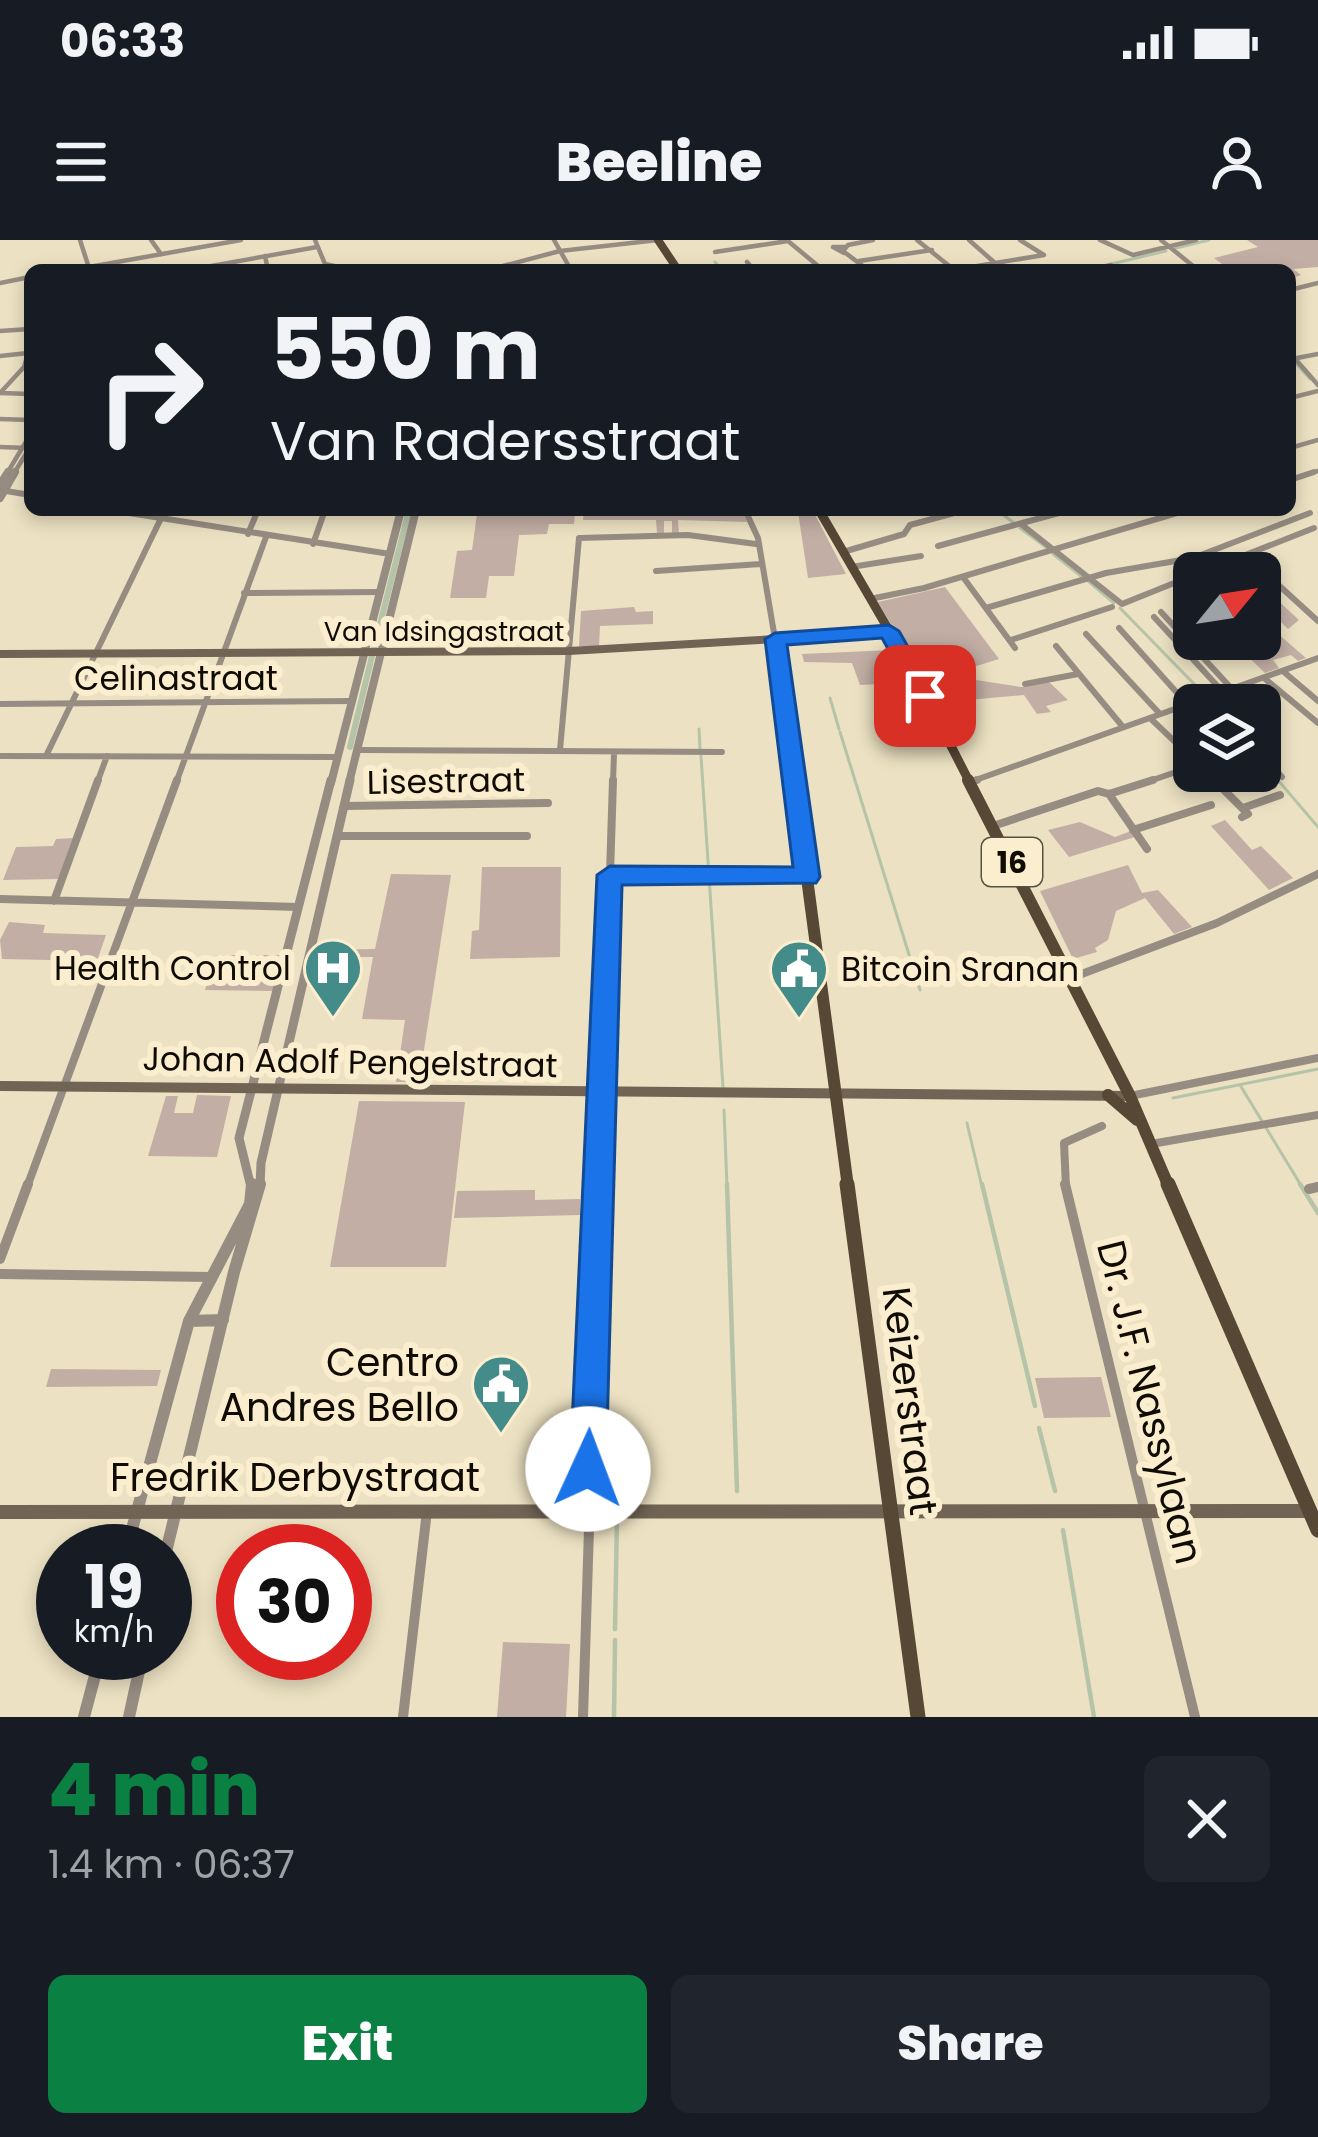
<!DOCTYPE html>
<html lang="en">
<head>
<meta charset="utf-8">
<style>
	:root { --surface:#171b24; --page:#20242c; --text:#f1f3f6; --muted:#9ea1a6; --accent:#0b8043 }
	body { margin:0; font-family:Poppins,sans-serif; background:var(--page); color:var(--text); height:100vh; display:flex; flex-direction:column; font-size:45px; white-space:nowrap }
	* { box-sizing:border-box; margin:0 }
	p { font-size:39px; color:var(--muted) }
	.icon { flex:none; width:66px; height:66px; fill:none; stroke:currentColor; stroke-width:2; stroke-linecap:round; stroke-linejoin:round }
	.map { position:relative; height:1477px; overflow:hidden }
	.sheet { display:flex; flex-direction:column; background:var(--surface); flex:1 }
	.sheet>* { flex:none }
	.top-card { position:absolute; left:24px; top:24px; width:1272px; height:252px; border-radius:18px; box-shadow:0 6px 18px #0003; background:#171b24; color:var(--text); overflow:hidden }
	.needle { width:78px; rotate:60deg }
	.fabs { position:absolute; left:1173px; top:312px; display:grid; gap:24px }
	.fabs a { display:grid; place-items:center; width:108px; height:108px; border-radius:18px; background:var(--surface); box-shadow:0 6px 18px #0003; font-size:60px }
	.speed { position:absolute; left:36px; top:1284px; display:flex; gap:24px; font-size:60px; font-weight:700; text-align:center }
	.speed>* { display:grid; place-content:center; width:156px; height:156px; border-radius:50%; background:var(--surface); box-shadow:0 6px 18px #0003; line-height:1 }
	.speed small { font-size:30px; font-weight:400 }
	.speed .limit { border:18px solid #d22; background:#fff; color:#111 }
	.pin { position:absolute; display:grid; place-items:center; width:102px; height:102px; color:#fff; margin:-51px; border-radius:24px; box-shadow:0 6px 18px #0006 }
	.me { position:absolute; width:132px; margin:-66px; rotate:2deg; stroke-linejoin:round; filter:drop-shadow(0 0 9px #0008) }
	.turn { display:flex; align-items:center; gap:42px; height:252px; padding:0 48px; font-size:54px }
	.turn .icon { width:156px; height:156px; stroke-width:2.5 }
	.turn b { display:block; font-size:84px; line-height:102px }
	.round { display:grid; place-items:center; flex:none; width:126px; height:126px; border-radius:18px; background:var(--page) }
	.head { display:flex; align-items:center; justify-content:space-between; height:204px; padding:0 48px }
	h1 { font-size:72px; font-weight:800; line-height:90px; color:var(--accent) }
	.button { display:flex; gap:24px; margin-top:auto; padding:24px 48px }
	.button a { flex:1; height:138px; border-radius:18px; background:var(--accent); color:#fff; font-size:48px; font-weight:800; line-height:138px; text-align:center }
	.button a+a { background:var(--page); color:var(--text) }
	.status { display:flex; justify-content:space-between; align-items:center; height:84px; padding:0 60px; background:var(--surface); direction:ltr }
	.status svg { height:33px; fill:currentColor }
	header { display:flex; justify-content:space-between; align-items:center; height:156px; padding:0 48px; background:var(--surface); font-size:54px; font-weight:800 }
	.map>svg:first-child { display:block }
</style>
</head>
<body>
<div class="status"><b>06:33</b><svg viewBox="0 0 49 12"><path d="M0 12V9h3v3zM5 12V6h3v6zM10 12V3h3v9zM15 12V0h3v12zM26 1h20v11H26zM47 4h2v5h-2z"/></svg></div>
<header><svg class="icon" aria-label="menu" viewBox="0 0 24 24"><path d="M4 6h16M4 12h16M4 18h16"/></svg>Beeline<svg class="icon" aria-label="person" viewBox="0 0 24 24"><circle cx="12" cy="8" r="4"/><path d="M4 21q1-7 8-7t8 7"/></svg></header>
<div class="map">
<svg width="1318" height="1477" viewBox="0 0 1318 1477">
	<rect width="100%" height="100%" fill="#ece1c2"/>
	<path fill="#c2aea4" d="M1247 0H1318V27L1293 29 1301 35 1290 39V30H1203L1222 24 1214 18 1258 7Z
		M584 270H742L747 282 678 280 679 295H672V281H664V294H657L656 280H583Z
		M813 271 846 334 808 338 798 272Z
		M575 273 574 284H549L547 294 519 295 514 336H489L486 358H450L457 311 472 310 477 274Z
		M1260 344 1299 380 1288 389 1275 376 1262 380 1306 418 1298 421 1291 415 1273 420 1279 428 1265 433 1231 400 1194 407 1189 401 1260 399Z
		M945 347 999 419 925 442 920 433 929 432 927 426 916 427 878 362Z
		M634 367 636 372 653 371V384L600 386 599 406H579L581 371Z
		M893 410 898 420 881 421 887 433 877 434 880 444 860 445 852 423 804 422 802 414Z
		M976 440 1021 447 1049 442 1068 460 1046 466 1051 472 1037 474 1024 455 956 461 950 452Z
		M1225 580 1252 610 1261 606 1293 638 1269 650 1211 586Z
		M1080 582 1115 597 1131 591 1135 597 1069 617 1048 590Z
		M73 598 58 639 3 640 16 607 53 606 56 599Z
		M1128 625 1142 653 1158 650 1192 687 1174 694 1145 658 1116 671 1108 700 1095 708 1097 712 1073 719 1040 651Z
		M482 627H561L560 717 470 719 472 691 479 690Z
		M391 634 451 635 419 842H396L405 780 362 779 373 717H317L319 710 375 709Z
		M9 682 45 685 43 693 106 695 97 721 2 719 0 700Z
		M216 715H282L273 751 205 750Z
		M197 855 231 856 217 917 148 916 166 856H178L174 873H193Z
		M359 861 465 862 446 1027H330Z
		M535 950V960L580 959V975L454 978 457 951Z
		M51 1129 161 1130 157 1146 46 1147Z
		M1101 1137 1111 1177 1044 1178 1035 1138Z
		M503 1402 570 1404 566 1477H497Z"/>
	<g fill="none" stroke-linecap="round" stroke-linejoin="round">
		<path stroke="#b5c4a8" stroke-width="3" d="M1176 8 1209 0
			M715 22 722 30
			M1111 24 1166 11
			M1291 118 1310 139
			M997 270 1014 283
			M1020 288 1047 308
			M1053 314 1081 336
			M1088 341 1114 363
			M1120 368 1200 450
			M830 458 839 489
			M699 489 700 509
			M840 492 920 750
			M701 516 723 847
			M1260 519 1318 587
			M1240 845 1302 947
			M1173 858 1318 829
			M724 870 727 947
			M967 883 982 947"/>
		<path stroke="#b5c4a8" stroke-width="4.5" d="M727 944 737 1251
			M982 944 1035 1166
			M1300 944 1318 973
			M1039 1188 1055 1251
			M1063 1290 1094 1477
			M615 1389 617 1278
			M614 1477 615 1400"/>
		<path stroke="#b5c4a8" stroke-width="6" d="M374 408 409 270
			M350 507 372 416"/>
		<path stroke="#968c82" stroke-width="4.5" d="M151 0 161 14
			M554 0 571 30
			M917 0 953 29
			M969 0 995 23
			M1100 0 1133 15 1196 0
			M1161 0 1198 30
			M715 12 788 1 823 30
			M844 13 833 7H845
			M265 16 268 30
			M859 21 932 10
			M747 22 754 30
			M189 30 317 7
			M868 30 843 11 848 5 873 0
			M953 30 1044 15 1020 0
			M1087 30 1111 25
			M1290 50 1318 43
			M1290 113 1318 145
			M0 116 28 113
			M1297 118 1318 114
			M0 153 24 127 28 113
			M1 153 30 154
			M1290 158 1318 151
			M0 179 30 180
			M0 207 28 208
			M1290 208 1318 200
			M1305 235 1318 231"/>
		<path stroke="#968c82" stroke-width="6" d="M1290 240 1314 232
			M0 250 30 255
			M110 270 390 314
			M745 270 758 298 775 399
			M1021 284 1122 364 1194 335
			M248 294 258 270
			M313 304 325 270
			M938 306 1070 270
			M843 312 904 294 910 285 965 270
			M851 327 921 316
			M656 331 761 324
			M1200 333 1314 288
			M963 337 1015 408
			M1273 340 1318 381
			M244 353 380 352
			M870 359 924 348 1187 270
			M986 368 1106 333 1193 318 1310 273
			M1161 372 1232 449
			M1154 377 1223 452
			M1119 388 1187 464
			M1086 394 1160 474
			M1011 400 1112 367
			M1056 406 1123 487
			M1284 432 1318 461
			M1264 438 1318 483
			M1025 444 1078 434
			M0 464 353 461
			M1150 478 1194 520
			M359 510 722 512
			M560 510 579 298 688 295 756 304
			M1260 512 1282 537
			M0 516 337 517
			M46 516 165 270
			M1206 531 1217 543
			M1260 531 1271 543
			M970 542 1318 418
			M97 543 107 516
			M176 543 266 297
			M613 543 614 514
			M1144 543 1176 532"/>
		<path stroke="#968c82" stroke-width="8" d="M1214 540 1248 574 1242 577
			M1268 540 1273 545
			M970 542 977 540
			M1109 554 1147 609
			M345 566 548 563
			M1243 568 1280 555
			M993 586 1098 551 1109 554 1153 540
			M1133 590 1211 565
			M337 596H527
			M610 635 806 637
			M0 659 298 667
			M54 661 98 540
			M1071 738 1217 683 1318 634
			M1130 856 1318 818
			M1151 904 1318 875
			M27 947 177 540
			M600 947 613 540
			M1066 947 1064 903 1102 886"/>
		<path stroke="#968c82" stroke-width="10" d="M1065 944 1195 1477
			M1309 949 1318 947
			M0 1019 28 944
			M0 1034 212 1037
			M403 1477 427 1271
			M583 1477 600 944"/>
		<path stroke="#968c82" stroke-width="4.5" d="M80 0 89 28
			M315 0 325 24 352 30
			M72 30 241 0
			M488 30 560 11 658 0
			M0 43 30 37
			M0 91 30 89
			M6 235 30 195
			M13 235 30 207"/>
		<path stroke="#968c82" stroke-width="8" d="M0 245 8 232
			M0 258 15 232
			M331 543 401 270
			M349 543 416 270"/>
		<path stroke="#968c82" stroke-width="9" d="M251 947 239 898 331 540
			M260 947 261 923 350 540"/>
		<path stroke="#968c82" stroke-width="12" d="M189 1081 223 1080
			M126 1311 189 1081 250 964 252 944
			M165 1316 234 1032 260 944
			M84 1477 101 1413
			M129 1477 143 1413"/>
		<path stroke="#716455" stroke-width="8" d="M0 414 569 411 775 399"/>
		<path stroke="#716455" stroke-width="10" d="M0 846 1130 856"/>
		<path stroke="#716455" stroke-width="14" d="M0 1272 1310 1271"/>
		<path stroke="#574735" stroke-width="8" d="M658 0 678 30"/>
		<path stroke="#574735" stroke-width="9" d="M819 270 912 430 970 543
			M794 543 775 399 889 391"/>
		<path stroke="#574735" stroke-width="12" d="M794 540 848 947
			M968 540 1130 856 1169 947
			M1108 855 1137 880"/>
		<path stroke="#574735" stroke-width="15" d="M847 944 918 1477
			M1168 944 1318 1290"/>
	</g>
	<path fill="#1a73e8" stroke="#114b97" stroke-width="3" d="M889 385 899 391 936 456 932 461H917L882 398 787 405 820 637 816 643 622 645 606 1229 601 1242 588 1248 575 1242 570 1229 597 635 610 626 793 627 765 399 775 393Z"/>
	<defs>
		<symbol id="hospital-pin" viewBox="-11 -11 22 30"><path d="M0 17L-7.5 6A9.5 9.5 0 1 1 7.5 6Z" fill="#448c89" stroke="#faeecf"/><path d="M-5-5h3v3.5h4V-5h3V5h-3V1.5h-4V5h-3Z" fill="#fff"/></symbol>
		<symbol id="civic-pin" viewBox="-11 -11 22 30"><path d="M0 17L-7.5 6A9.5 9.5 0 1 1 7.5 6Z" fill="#448c89" stroke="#faeecf"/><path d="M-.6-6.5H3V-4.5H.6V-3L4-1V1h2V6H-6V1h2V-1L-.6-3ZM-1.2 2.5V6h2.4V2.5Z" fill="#fff"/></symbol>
	</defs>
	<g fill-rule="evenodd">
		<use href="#hospital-pin" x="300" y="695" width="66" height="90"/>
		<use href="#civic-pin" x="766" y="696" width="66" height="90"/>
		<use href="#civic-pin" x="468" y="1111" width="66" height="90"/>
	</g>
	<g text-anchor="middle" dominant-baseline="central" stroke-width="12" stroke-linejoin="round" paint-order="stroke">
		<g font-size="27" fill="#100c03" stroke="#faeecf">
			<text x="444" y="391">Van Idsingastraat</text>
		</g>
		<rect fill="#faeecf" stroke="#565040" stroke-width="3" x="982" y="598" width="60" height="48" rx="9"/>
		<g font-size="30" font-weight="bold" fill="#100c03">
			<text x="1012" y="622">16</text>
		</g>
		<g font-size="33" fill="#100c03" stroke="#faeecf">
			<text x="176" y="438">Celinastraat</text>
			<text transform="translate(446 541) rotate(-1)">Lisestraat</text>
			<text transform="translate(350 822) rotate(1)">Johan Adolf Pengelstraat</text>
		</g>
		<g font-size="33" fill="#100c03" stroke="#faeecf" text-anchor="end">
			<text x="291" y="728">Health Control</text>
			<text x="841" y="729" text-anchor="start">Bitcoin Sranan</text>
		</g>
		<g font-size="39" fill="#100c03" stroke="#faeecf" text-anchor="end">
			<text x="459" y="1122">Centro<tspan x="459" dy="45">Andres Bello</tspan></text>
		</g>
		<g font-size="39" fill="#100c03" stroke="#faeecf">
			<text transform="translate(910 1161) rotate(83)">Keizerstraat</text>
			<text transform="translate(1150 1162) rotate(76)">Dr. J.F. Nassylaan</text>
			<text x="295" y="1237">Fredrik Derbystraat</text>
		</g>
	</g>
</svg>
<div class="fabs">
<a><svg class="needle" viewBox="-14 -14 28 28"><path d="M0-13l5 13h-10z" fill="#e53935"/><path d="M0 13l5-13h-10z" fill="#9ea1a6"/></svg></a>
<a><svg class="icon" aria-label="layers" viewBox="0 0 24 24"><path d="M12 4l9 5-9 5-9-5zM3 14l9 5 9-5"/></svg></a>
</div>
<div class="speed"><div>19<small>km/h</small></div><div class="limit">30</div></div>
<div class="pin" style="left:925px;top:456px;background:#d93025"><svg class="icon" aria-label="arrive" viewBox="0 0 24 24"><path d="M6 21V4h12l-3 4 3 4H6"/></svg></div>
<svg class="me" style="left:588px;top:1229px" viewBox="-20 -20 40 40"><circle r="19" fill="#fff"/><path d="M0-13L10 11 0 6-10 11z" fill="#1a73e8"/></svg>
<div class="top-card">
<div class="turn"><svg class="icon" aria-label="right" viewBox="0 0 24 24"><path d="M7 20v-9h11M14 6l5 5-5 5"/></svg><div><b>550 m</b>Van Radersstraat</div></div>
</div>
</div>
<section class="sheet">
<div class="head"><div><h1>4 min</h1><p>1.4 km · 06:37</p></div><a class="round"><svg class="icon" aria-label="close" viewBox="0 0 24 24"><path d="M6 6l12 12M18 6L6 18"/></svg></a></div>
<div class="button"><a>Exit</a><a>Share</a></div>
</section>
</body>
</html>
